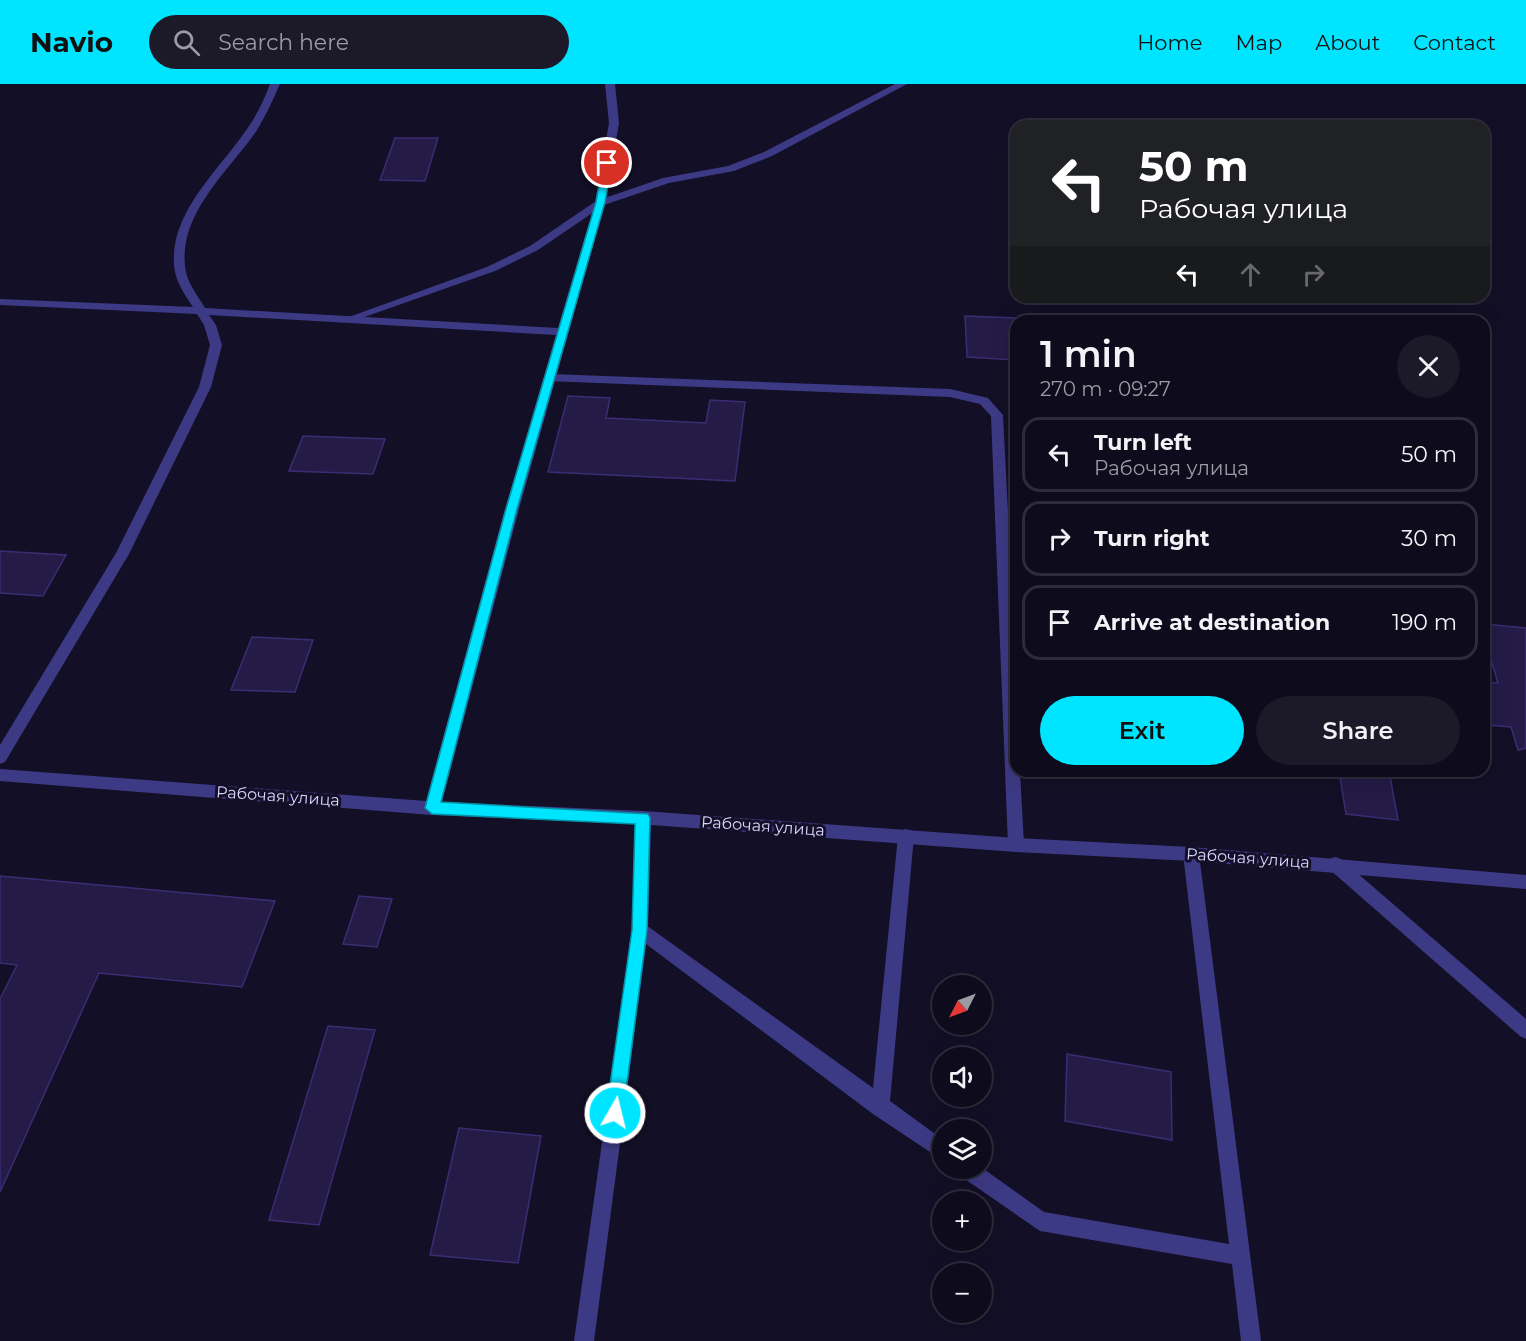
<!DOCTYPE html>
<html lang="en">
<head>
<meta charset="utf-8">
<style>
	:root { --surface:#0e0b1c; --page:#1c1929; --text:#f1f3f6; --muted:#9b9ba3; --line:#2e2b3b; --accent:#00e5ff }
	body { margin:0; font-family:Montserrat,sans-serif; background:var(--page); color:var(--text); height:100vh; display:flex; flex-direction:column; font-size:22px; white-space:nowrap }
	* { box-sizing:border-box; margin:0 }
	p { font-size:20px; color:var(--muted) }
	.icon { flex:none; width:33px; height:33px; fill:none; stroke:currentColor; stroke-width:2; stroke-linecap:round; stroke-linejoin:round }
	.map { position:relative; flex:1; overflow:hidden }
	.side { position:absolute; left:1010px; top:231px; width:480px; height:462px; display:flex; flex-direction:column; background:var(--surface); border-radius:18px; box-shadow:0 6px 24px #0002,0 0 0 2px var(--line) }
	.side>* { flex:none }
	.guide { position:absolute; left:1010px; top:36px; width:480px; height:183px; border-radius:18px; box-shadow:0 6px 24px #0002,0 0 0 2px var(--line); background:#202124; color:#fff; overflow:hidden }
	.needle { width:39px; rotate:228deg }
	.tools { position:absolute; left:932px; top:891px; display:grid; gap:12px }
	.tools a { display:grid; place-items:center; width:60px; height:60px; border-radius:50%; background:var(--surface); box-shadow:0 6px 24px #0002,0 0 0 2px var(--line); font-size:30px }
	.pin { position:absolute; display:grid; place-items:center; width:51px; height:51px; color:#fff; margin:-26px; border:3px solid #fff; border-radius:50%; box-shadow:0 2px 6px #0007 }
	.me { position:absolute; width:66px; margin:-33px; rotate:8deg; stroke-linejoin:round; filter:drop-shadow(0 0 4px #0008) }
	.turn { display:flex; align-items:center; gap:21px; height:126px; padding:0 30px; font-size:27px }
	.turn .icon { width:78px; height:78px; stroke-width:2.5 }
	.turn b { display:block; font-size:42px; line-height:51px }
	.lanes { display:flex; align-items:center; height:57px; padding:0 30px; background:#0003; justify-content:center; gap:30px; direction:ltr }
	.lanes .off { opacity:.35 }
	.round { display:grid; place-items:center; flex:none; width:63px; height:63px; border-radius:32px; background:var(--page) }
	.head { display:flex; align-items:center; justify-content:space-between; height:102px; padding:0 30px }
	h1 { font-size:36px; font-weight:600; line-height:45px }
	.primary-button { display:flex; gap:12px; margin-top:auto; padding:12px 30px }
	.primary-button a { flex:1; height:69px; border-radius:36px; background:var(--accent); color:#111; font-size:24px; font-weight:600; line-height:69px; text-align:center }
	.primary-button a+a { background:var(--page); color:var(--text) }
	ul { padding:0; list-style:none }
	li { display:flex; align-items:center; gap:18px; height:75px; margin:0 12px 9px; padding:0 18px; border:3px solid var(--line); border-radius:18px }
	li div { flex:1 }
	li b { display:block; font-size:22px }
	li em { font-style:normal }
	header { display:flex; align-items:center; gap:36px; box-sizing:border-box; height:84px; padding:0 30px; background:var(--accent); color:#111 }
	header strong { font-size:28px }
	nav { display:flex; gap:33px; margin-inline-start:auto; font-size:21px }
	.search { width:420px; height:54px; background:var(--page); display:flex; align-items:center; gap:15px; box-sizing:border-box; padding:0 21px; border-radius:33px; color:var(--muted); font-size:22px }
	.map>svg:first-child { display:block }
</style>
</head>
<body>
<header>
<strong>Navio</strong>
<div class="search"><svg class="icon" aria-label="search" viewBox="0 0 24 24"><circle cx="10" cy="10" r="6"/><path d="M15 15l6 6"/></svg>Search here</div>
<nav><a>Home</a><a>Map</a><a>About</a><a>Contact</a></nav>
</header>
<div class="map">
<svg width="1526" height="1257" viewBox="0 0 1526 1257">
	<rect width="100%" height="100%" fill="#130f26"/>
	<path fill="#241b47" stroke="#3b2d73" stroke-width="1.5" d="M395 54H438L425 97 380 96Z
		M965 232 1016 234V276L967 273Z
		M568 312 610 314 606 334 706 339 710 316 745 318 735 397 548 388Z
		M303 352 385 355 373 390 289 387Z
		M0 467 66 471 43 512 0 509Z
		M1484 540 1526 544V664L1518 666 1511 643 1487 641 1484 628V598L1498 599 1484 551Z
		M252 553 313 556 295 608 231 606Z
		M1339 687H1389L1398 736 1346 730Z
		M0 792 275 817 242 903 99 889 0 1108V915L17 881 0 879Z
		M359 812 392 815 377 863 343 860Z
		M328 942 375 946 319 1141 269 1136Z
		M1067 970 1171 988 1172 1056 1065 1037Z
		M459 1044 541 1052 518 1179 430 1171Z"/>
	<g fill="none" stroke-linecap="round" stroke-linejoin="round">
		<path fill="#3d3a85" fill-rule="evenodd" d="M895 0H907L772 72 734 87 669 99 604 121 538 166 495 187 356 236 352 237 346 234 487 183 530 162 596 117 663 94 728 82 764 68Z
			M551 290 950 305 988 314 1003 331 1016 584V687H1020L1024 761 1022 766 1016 768 1010 766 1008 761 991 332 980 320 950 313 547 297V291Z
			M906 745 912 747 914 752 890 1017 942 1055V1076L873 1030 634 851 632 846 634 841 640 838 646 841 873 1004 898 752 900 747Z
			M1191 763 1197 765 1199 770 1261 1257H1241L1232 1180 1040 1147 959 1091 957 1084 981 1083 1044 1128 1229 1160 1183 770 1185 765Z
			M1335 773 1341 775 1526 935V955L1520 952 1329 785 1327 780 1329 775Z"/>
		<path fill="#3d3a85" fill-rule="evenodd" d="M270 0H280C273 16 266 31 257 46 230 86 179 128 185 182 186 197 197 211 205 224L558 244 595 119 609 39 605 0H615L619 39 605 119 519 425 442 718 643 727 1016 754 1191 763 1526 791V805L1191 777 1016 768 651 741 648 846 594 1257H574L632 846 635 740 432 731 0 697V685L426 717 505 425 556 251 209 231 216 241 222 261 211 303 129 470 5 678 0 680V661L116 469 199 303 210 261 204 241 197 230 0 221V215L193 223C185 211 175 197 174 181 170 128 219 86 247 45 257 31 264 16 270 0Z"/>
	</g>
	<path fill="#00e5ff" stroke="#0095a6" stroke-width="1.5" d="M607 76 612 79 605 118 517 425 441 718 648 730 650 734 647 846 623 1029 621 1035 615 1037 609 1035 606 1029 632 846 635 740 432 730 425 724 506 425 596 118 603 79Z"/>
	<g text-anchor="middle" dominant-baseline="central" stroke-width="6" stroke-linejoin="round" paint-order="stroke">
		<g font-size="16" fill="#d9d4ff" stroke="#130f26">
			<text transform="translate(278 712) rotate(4)">Рабочая улица</text>
			<text transform="translate(763 742) rotate(4)">Рабочая улица</text>
			<text transform="translate(1248 774) rotate(4)">Рабочая улица</text>
		</g>
	</g>
</svg>
<div class="tools">
<a><svg class="needle" viewBox="-14 -14 28 28"><path d="M0-13l5 13h-10z" fill="#e53935"/><path d="M0 13l5-13h-10z" fill="#9b9ba3"/></svg></a>
<a><svg class="icon" aria-label="sound" viewBox="0 0 24 24"><path d="M4 9h4l5-4v14l-5-4H4zM17 9q2 3 0 6"/></svg></a>
<a><svg class="icon" aria-label="layers" viewBox="0 0 24 24"><path d="M12 4l9 5-9 5-9-5zM3 14l9 5 9-5"/></svg></a>
<a>+</a>
<a>−</a>
</div>
<div class="pin" style="left:607px;top:79px;background:#d93025"><svg class="icon" aria-label="arrive" viewBox="0 0 24 24"><path d="M6 21V4h12l-3 4 3 4H6"/></svg></div>
<svg class="me" style="left:615px;top:1029px" viewBox="-20 -20 40 40"><circle r="17" fill="#00e5ff" stroke="#fff" stroke-width="3"/><path d="M0-11L8 9 0 5-8 9z" fill="#fff"/></svg>
<div class="guide">
<div class="turn"><svg class="icon" aria-label="left" viewBox="0 0 24 24"><path d="M17 20v-9H6M10 6l-5 5 5 5"/></svg><div><b>50 m</b>Рабочая улица</div></div>
<div class="lanes"><svg class="icon" aria-label="left" viewBox="0 0 24 24"><path d="M17 20v-9H6M10 6l-5 5 5 5"/></svg><svg class="icon off" aria-label="ahead" viewBox="0 0 24 24"><path d="M12 20V5M6 11l6-6 6 6"/></svg><svg class="icon off" aria-label="right" viewBox="0 0 24 24"><path d="M7 20v-9h11M14 6l5 5-5 5"/></svg></div>
</div>
<section class="side">
<div class="head"><div><h1>1 min</h1><p>270 m · 09:27</p></div><a class="round"><svg class="icon" aria-label="close" viewBox="0 0 24 24"><path d="M6 6l12 12M18 6L6 18"/></svg></a></div>
<ul>
<li><svg class="icon" aria-label="left" viewBox="0 0 24 24"><path d="M17 20v-9H6M10 6l-5 5 5 5"/></svg><div><b>Turn left</b><p>Рабочая улица</p></div><em>50 m</em></li>
<li><svg class="icon" aria-label="right" viewBox="0 0 24 24"><path d="M7 20v-9h11M14 6l5 5-5 5"/></svg><div><b>Turn right</b></div><em>30 m</em></li>
<li><svg class="icon" aria-label="arrive" viewBox="0 0 24 24"><path d="M6 21V4h12l-3 4 3 4H6"/></svg><div><b>Arrive at destination</b></div><em>190 m</em></li>
</ul>
<div class="primary-button"><a>Exit</a><a>Share</a></div>
</section>
</div>
</body>
</html>
